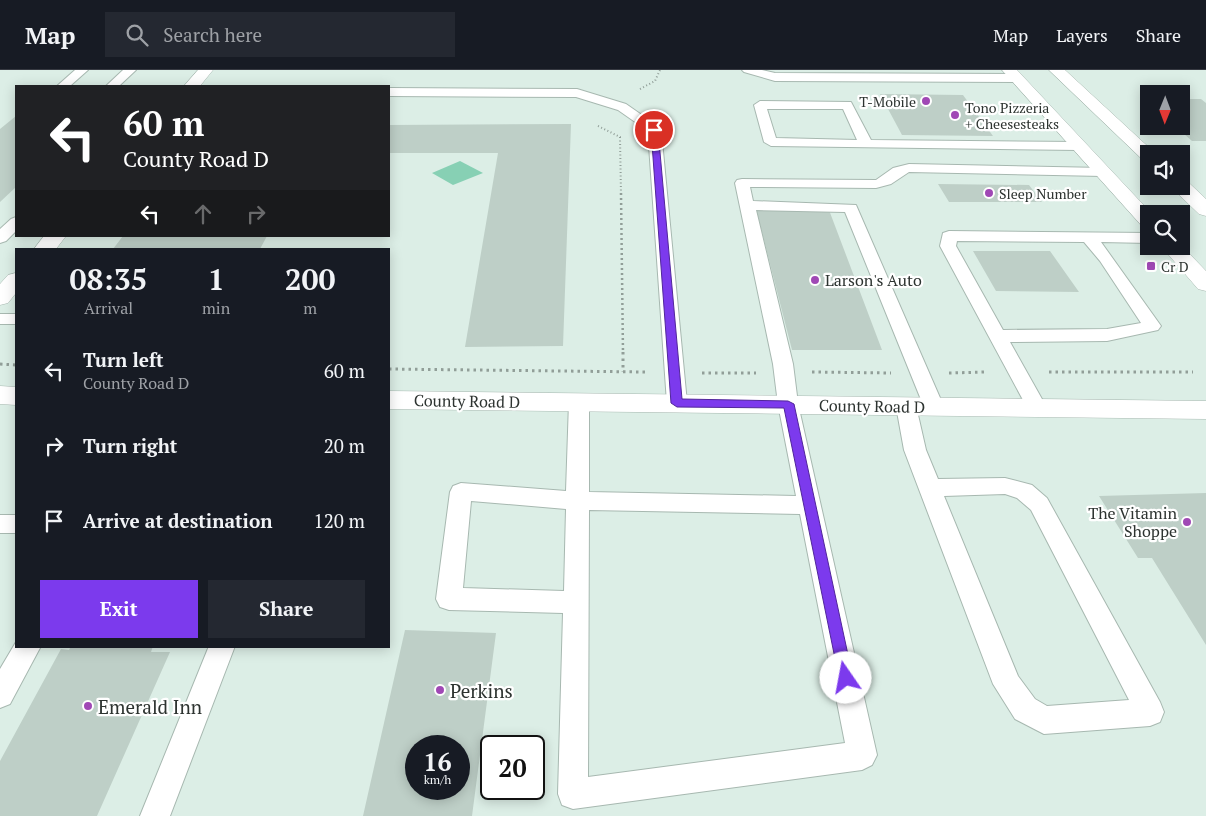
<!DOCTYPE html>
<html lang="en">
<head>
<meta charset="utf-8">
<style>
	:root { --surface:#171b24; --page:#242831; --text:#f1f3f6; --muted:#9ea1a6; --line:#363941; --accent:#7c3aed }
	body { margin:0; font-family:"PT Serif",serif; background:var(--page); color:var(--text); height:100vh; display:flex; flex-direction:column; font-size:19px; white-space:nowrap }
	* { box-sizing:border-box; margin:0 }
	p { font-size:16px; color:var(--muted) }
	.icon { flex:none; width:28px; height:28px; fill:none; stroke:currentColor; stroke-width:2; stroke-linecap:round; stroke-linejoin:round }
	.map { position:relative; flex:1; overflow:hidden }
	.side { position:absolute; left:15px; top:178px; width:375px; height:400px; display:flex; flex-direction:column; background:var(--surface); border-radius:0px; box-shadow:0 2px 12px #0003 }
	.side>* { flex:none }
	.top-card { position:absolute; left:15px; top:15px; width:375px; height:152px; border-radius:0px; box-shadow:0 2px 12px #0003; background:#202124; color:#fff; overflow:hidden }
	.needle { width:32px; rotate:181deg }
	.fabs { position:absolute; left:1140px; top:15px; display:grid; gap:10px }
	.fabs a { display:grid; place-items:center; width:50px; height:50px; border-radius:0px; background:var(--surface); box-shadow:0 2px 12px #0003; font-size:25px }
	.speed { position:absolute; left:405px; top:665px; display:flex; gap:10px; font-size:25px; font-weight:700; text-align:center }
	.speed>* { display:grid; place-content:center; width:65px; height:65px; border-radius:50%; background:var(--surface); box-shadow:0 2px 12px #0003; line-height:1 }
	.speed small { font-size:12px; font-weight:400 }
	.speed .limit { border:2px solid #111; border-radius:8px; background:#fff; color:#111 }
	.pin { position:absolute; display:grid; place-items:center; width:42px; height:42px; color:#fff; margin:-21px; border:2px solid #fff; border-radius:50%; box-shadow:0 1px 5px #0007 }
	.me { position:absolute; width:55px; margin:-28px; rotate:348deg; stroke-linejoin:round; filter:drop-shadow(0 0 4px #0008) }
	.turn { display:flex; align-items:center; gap:18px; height:105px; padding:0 25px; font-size:22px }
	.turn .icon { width:65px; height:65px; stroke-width:2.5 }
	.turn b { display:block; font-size:35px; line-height:42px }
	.lanes { display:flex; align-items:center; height:48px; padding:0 25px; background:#0003; justify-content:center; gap:25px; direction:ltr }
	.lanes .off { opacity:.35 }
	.eta { display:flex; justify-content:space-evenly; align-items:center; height:85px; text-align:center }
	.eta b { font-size:30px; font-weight:700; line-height:35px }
	.action { display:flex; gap:10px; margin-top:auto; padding:10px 25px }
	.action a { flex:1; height:58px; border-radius:0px; background:var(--accent); color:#fff; font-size:20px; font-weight:700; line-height:58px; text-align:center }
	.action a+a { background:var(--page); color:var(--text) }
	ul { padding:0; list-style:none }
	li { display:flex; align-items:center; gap:15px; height:75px; padding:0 25px }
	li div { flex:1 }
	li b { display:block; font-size:19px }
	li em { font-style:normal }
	header { display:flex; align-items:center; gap:30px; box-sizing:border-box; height:70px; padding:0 25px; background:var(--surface); border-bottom:1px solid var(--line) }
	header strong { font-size:24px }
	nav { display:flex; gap:28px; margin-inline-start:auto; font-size:18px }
	.search { width:350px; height:45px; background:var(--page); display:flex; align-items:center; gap:12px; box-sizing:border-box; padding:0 18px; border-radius:0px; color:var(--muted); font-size:19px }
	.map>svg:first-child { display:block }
</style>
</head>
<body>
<header>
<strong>Map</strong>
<div class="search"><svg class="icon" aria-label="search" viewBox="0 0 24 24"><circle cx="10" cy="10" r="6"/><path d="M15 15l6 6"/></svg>Search here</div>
<nav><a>Map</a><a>Layers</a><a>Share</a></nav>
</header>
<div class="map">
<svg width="1206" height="746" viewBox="0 0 1206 746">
	<rect width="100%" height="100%" fill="#dceee6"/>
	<path fill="#87d0b4" d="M460 91 483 103 453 115 432 103Z"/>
	<path fill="#becfc7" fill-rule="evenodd" d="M880 24 963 25 993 66 902 65Z
		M1181 29H1201L1206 33V71H1192L1175 56H1181Z
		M16 46V117L0 132V59Z
		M571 54 563 276 465 277 498 83H389V55Z
		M938 114 1029 115 1042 132H949Z
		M756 139 829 140 882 280H792Z
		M123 166H267L260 179H113Z
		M973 181H1050L1079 222 996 221Z
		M1206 423V575L1152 488H1138L1099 426Z
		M405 560 496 563 472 746H363ZM416 676H459V719H416Z
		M71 576H153L151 582H170L97 746H0V691L61 579 69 580Z"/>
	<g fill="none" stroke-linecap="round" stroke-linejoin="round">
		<defs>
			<path id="service" d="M75 0H88L70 16H57Z
				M123 0H136L119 16H106Z
				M742 0H762L775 3 1016 4 1022 8 1016 12 775 11 744 2Z
				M389 18 577 19 626 34 659 57 661 60 687 333 684 338 677 340 670 338 667 333 648 61 618 40 576 27 389 26Z
				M760 31 851 32 871 70 1079 72 1086 76 1079 80 771 76 764 72 754 35ZM767 39H843L857 70 776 68Z
				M909 94 1103 98 1108 99 1110 102 1108 105 1103 106 909 102 891 114 876 118 750 117 753 131 856 135 944 337 941 342 934 344 927 342 924 337 845 142 756 140 793 294 798 334 877 685 872 695 862 700 573 739 562 735 558 724 563 543 449 540 440 537 436 529 450 422 453 416 461 413 566 421 569 332 572 327 579 325 586 327 589 332V422L796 426 778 334 773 294 735 113 737 110 742 109 876 110 893 98ZM471 431 566 439 564 521 463 518ZM589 440 800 444 845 673 588 707Z
				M16 147V161L6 171 0 173V159L11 149Z
				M949 161 1149 163V173L1101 172 1161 256 1158 260 1107 271 1010 272 1047 338 1044 343 1037 345 1030 343 940 176 943 163ZM957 171 1084 172 1100 191 1141 253 1107 259 1003 260 956 176Z
				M0 244H16V254H0Z
				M906 329 913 331 916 336 926 380 938 409 1005 408 1032 415 1047 428 1160 632 1164 642 1160 652 1150 656 1044 664 1015 649 993 614 904 380 896 336 899 331ZM1005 424 1017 428 1031 440 1129 630 1047 636 1035 629 1018 606 944 426Z
				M0 445H16V463H0Z
				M16 572V576H41L10 634 0 638V599Z
				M209 576H235L170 746H140Z"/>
			<path id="minor" d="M198 0H213L200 16H184Z
				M44 166H66L56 179H34Z
				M16 203V223L8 233 0 235V214L8 205Z"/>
			<path id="tertiary" d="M0 316 16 317V335L0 334Z
				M389 321 1206 331V349L389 339Z"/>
			<path id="secondary" d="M1002 0H1017L1152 144H1149V158L1142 156Z
				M1049 0H1065L1156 84H1149V91L1143 90Z
				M1181 110 1188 112 1206 129V146L1199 144 1174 120 1172 116H1181Z
				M1181 175 1206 201V221L1198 219 1161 176H1181Z"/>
		</defs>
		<use href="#service" stroke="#a7b8b0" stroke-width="2"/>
		<use href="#minor" stroke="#a7b8b0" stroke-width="1"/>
		<use href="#tertiary" stroke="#a7b8b0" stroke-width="1"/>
		<use href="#secondary" stroke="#a7b8b0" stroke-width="1"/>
		<path stroke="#919e98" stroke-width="2" stroke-dasharray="1 2.5" stroke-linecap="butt" d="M640 19 655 11 660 0
			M598 56 620 67 621 125"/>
		<path stroke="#919e98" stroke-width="2.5" stroke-dasharray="2 3" stroke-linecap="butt" d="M621 123 623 283"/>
		<path stroke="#919e98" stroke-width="3" stroke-dasharray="2.5 4" stroke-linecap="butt" d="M623 282V302
			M0 294 16 295
			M389 299 646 302
			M812 302 891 303
			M1049 302H1193
			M702 303H756
			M949 303 986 302"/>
		<use href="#service" fill="#fff" fill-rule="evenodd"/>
		<use href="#minor" fill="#fff" fill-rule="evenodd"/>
		<use href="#tertiary" fill="#fff" fill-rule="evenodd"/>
		<use href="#secondary" fill="#fff" fill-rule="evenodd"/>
	</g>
	<path fill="#7c3aed" stroke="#51269a" d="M654 58 658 60 682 329 788 331 794 334 853 608 851 613 846 615 841 613 839 608 784 338 677 337 671 333 651 60Z"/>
	<g fill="#a048b5" stroke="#fff" stroke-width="2">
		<circle cx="926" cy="31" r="5"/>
		<circle cx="955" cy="45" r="5"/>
		<circle cx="989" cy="123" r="5"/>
		<rect x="1146" y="191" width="10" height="10" rx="2.5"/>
		<circle cx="815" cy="210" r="5"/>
		<circle cx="1187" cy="452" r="5"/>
		<circle cx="440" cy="620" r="5"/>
		<circle cx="88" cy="636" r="5"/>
	</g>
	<g text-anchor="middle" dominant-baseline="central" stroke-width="4.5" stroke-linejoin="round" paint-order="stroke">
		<g font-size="14" fill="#2d3330" stroke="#fff" text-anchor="start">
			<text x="916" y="31" text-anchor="end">T-Mobile</text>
			<text x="965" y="37">Tono Pizzeria<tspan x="965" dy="16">+ Cheesesteaks</tspan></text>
			<text x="999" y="123">Sleep Number</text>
			<text x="1161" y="196">Cr D</text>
		</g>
		<g font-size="16" fill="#2d3330" stroke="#fff" text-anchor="start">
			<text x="825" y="210">Larson's Auto</text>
			<text x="1177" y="443" text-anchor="end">The Vitamin<tspan x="1177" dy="18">Shoppe</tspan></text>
		</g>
		<g font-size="16" fill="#2d3330" stroke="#fff">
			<text transform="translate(467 331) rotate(1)">County Road D</text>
			<text transform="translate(872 336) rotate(1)">County Road D</text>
		</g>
		<g font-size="19" fill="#2d3330" stroke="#fff" text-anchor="start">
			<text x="450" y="620">Perkins</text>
			<text x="98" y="636">Emerald Inn</text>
		</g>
	</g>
</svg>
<div class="fabs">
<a><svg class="needle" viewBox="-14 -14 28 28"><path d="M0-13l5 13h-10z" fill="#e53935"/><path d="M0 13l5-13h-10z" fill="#9ea1a6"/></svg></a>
<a><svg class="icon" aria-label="sound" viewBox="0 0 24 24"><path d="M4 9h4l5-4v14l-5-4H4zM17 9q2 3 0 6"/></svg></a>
<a><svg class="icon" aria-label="search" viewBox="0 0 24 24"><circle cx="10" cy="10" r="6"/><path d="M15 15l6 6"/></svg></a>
</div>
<div class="speed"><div>16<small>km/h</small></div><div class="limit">20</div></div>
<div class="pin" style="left:654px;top:60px;background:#d93025"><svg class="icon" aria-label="arrive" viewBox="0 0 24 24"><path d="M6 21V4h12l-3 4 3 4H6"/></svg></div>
<svg class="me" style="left:846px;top:608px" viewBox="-20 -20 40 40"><circle r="19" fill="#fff"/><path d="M0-13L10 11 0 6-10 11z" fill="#7c3aed"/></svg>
<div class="top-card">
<div class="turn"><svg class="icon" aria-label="left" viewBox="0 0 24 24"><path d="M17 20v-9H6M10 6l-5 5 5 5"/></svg><div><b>60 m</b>County Road D</div></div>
<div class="lanes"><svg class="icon" aria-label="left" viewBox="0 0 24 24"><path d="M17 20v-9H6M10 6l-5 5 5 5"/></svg><svg class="icon off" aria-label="ahead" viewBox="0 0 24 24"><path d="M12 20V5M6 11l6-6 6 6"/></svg><svg class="icon off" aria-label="right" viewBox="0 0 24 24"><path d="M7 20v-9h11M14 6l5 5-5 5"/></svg></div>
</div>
<section class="side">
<div class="eta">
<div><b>08:35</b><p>Arrival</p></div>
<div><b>1</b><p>min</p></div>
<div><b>200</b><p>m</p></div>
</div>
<ul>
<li><svg class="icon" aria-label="left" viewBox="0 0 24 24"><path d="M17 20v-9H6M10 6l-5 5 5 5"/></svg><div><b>Turn left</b><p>County Road D</p></div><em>60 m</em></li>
<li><svg class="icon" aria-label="right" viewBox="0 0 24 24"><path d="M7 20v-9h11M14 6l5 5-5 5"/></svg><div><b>Turn right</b></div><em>20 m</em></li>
<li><svg class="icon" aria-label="arrive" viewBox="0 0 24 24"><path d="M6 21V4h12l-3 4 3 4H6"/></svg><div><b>Arrive at destination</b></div><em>120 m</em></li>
</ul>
<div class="action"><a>Exit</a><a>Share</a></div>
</section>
</div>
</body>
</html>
